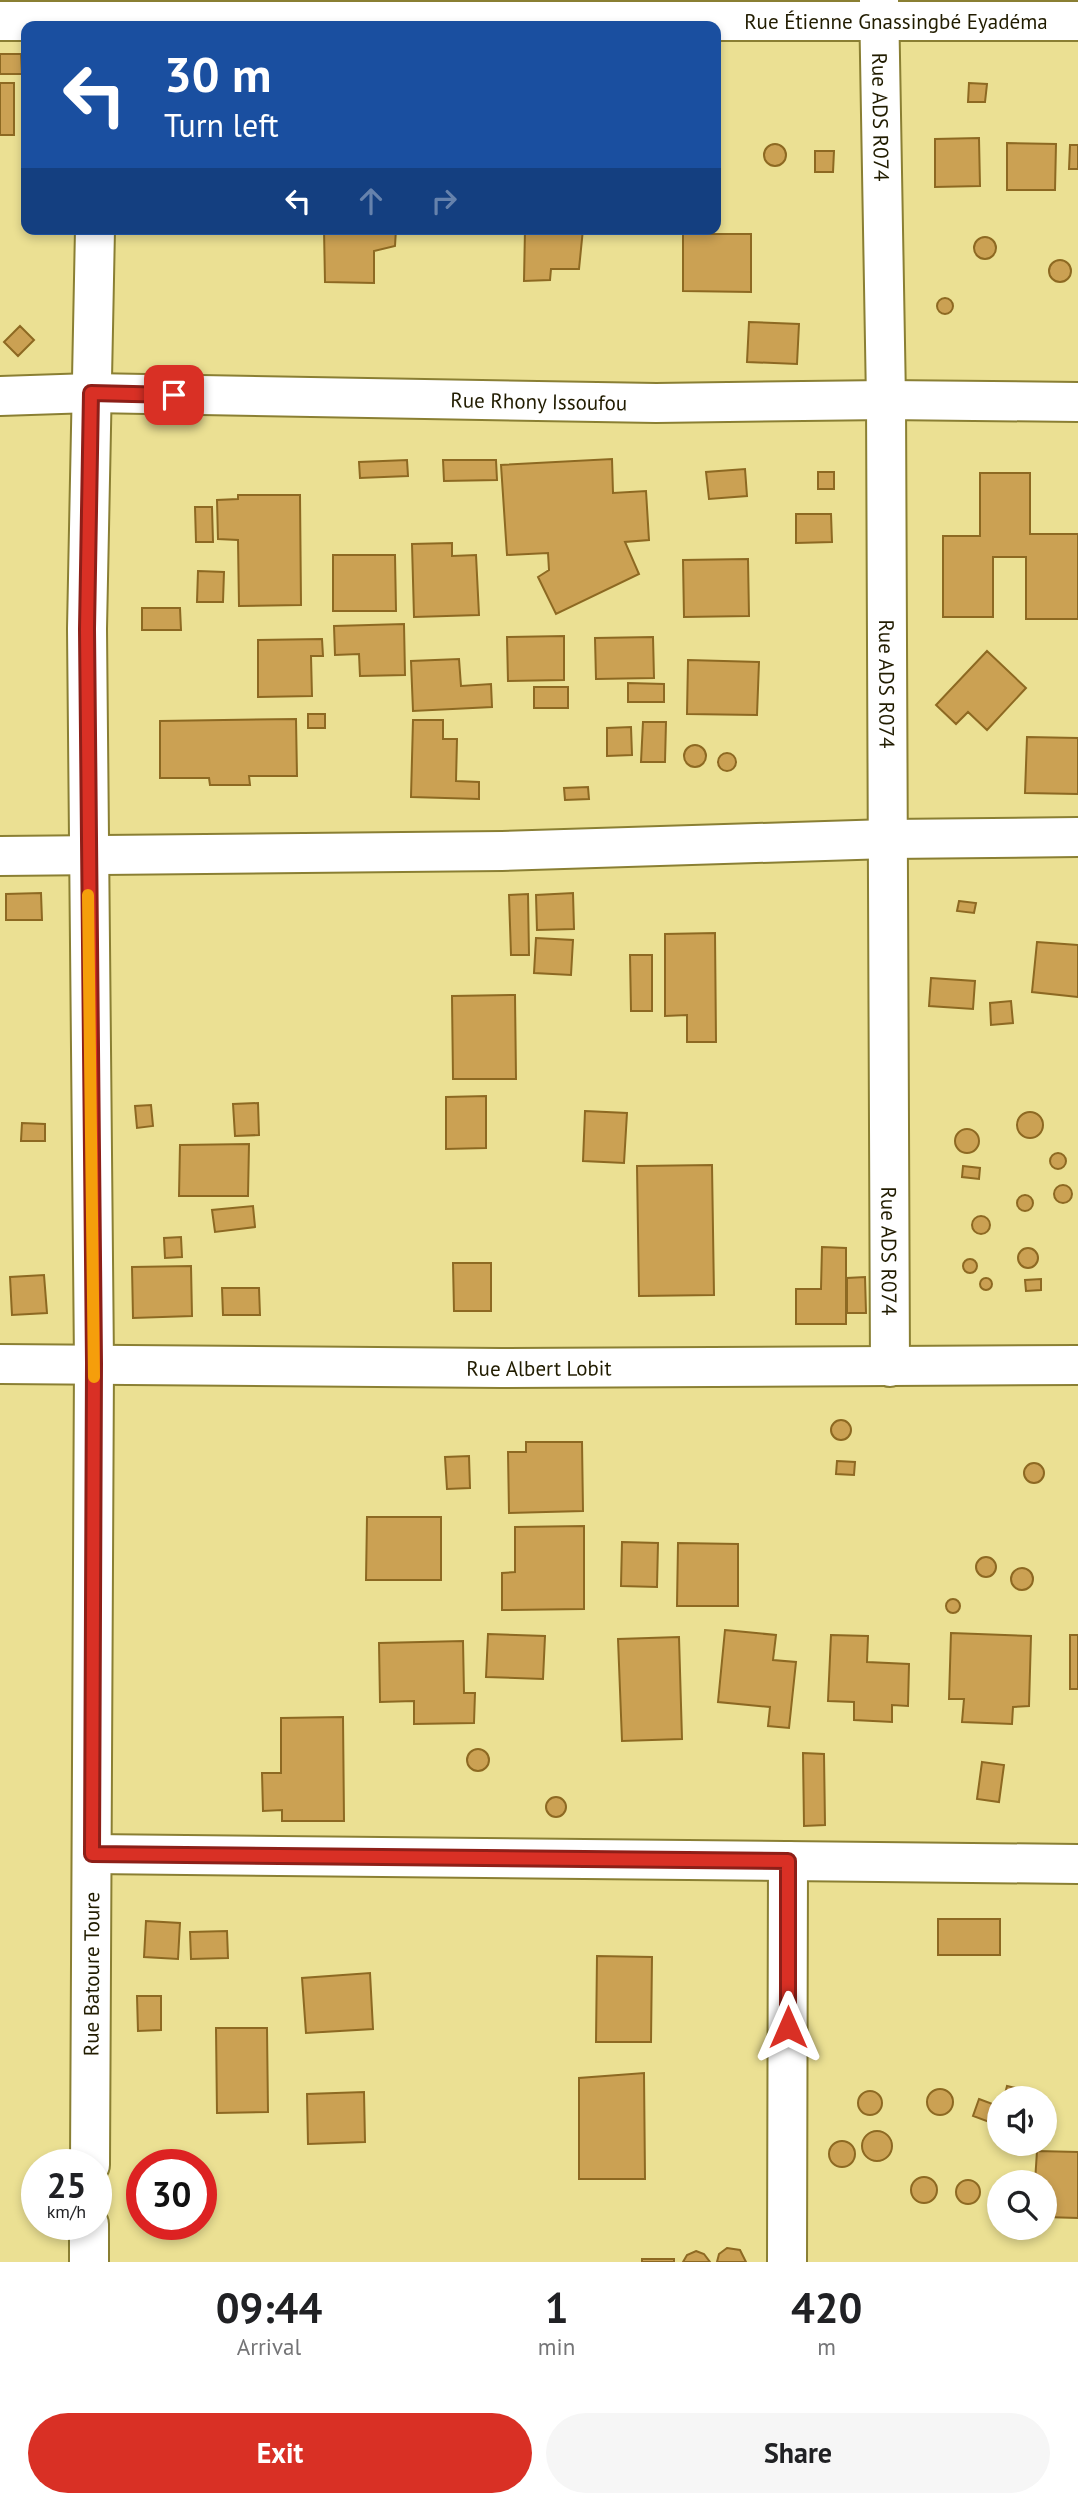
<!DOCTYPE html>
<html lang="en">
<head>
<meta charset="utf-8">
<style>
	:root { --surface:#fff; --page:#f6f6f6; --text:#202124; --muted:#757577; --accent:#d93025 }
	body { margin:0; font-family:"PT Sans",sans-serif; background:var(--page); color:var(--text); height:100vh; display:flex; flex-direction:column; font-size:26px; white-space:nowrap }
	* { box-sizing:border-box; margin:0 }
	p { font-size:23px; color:var(--muted) }
	.icon { flex:none; width:38px; height:38px; fill:none; stroke:currentColor; stroke-width:2; stroke-linecap:round; stroke-linejoin:round }
	.map { position:relative; height:2262px; overflow:hidden }
	.drawer { display:flex; flex-direction:column; background:var(--surface); flex:1 }
	.drawer>* { flex:none }
	.top-card { position:absolute; left:21px; top:21px; width:700px; height:214px; border-radius:14px; box-shadow:0 4px 10px #0003; background:#1a4fa0; color:#fff; overflow:hidden }
	.tools { position:absolute; left:987px; top:2086px; display:grid; gap:14px }
	.tools a { display:grid; place-items:center; width:70px; height:70px; border-radius:50%; background:var(--surface); box-shadow:0 4px 10px #0003; font-size:35px }
	.speed { position:absolute; left:21px; top:2149px; display:flex; gap:14px; font-size:35px; font-weight:700; text-align:center }
	.speed>* { display:grid; place-content:center; width:91px; height:91px; border-radius:50%; background:var(--surface); box-shadow:0 4px 10px #0003; line-height:1 }
	.speed small { font-size:18px; font-weight:400 }
	.speed .limit { border:10px solid #d22; background:#fff; color:#111 }
	.pin { position:absolute; display:grid; place-items:center; width:60px; height:60px; color:#fff; margin:-30px; border-radius:14px; box-shadow:0 4px 10px #0006 }
	.me { position:absolute; width:77px; margin:-38px; rotate:0deg; stroke-linejoin:round; filter:drop-shadow(0 0 5px #0008) }
	.turn { display:flex; align-items:center; gap:24px; height:147px; padding:0 28px; font-size:32px }
	.turn .icon { width:91px; height:91px; stroke-width:2.5 }
	.turn b { display:block; font-size:49px; line-height:60px }
	.lanes { display:flex; align-items:center; height:66px; padding:0 28px; background:#0003; justify-content:center; gap:35px; direction:ltr }
	.lanes .off { opacity:.35 }
	.eta { display:flex; justify-content:space-evenly; align-items:center; height:119px; text-align:center }
	.eta b { font-size:42px; font-weight:700; line-height:49px }
	.cta { display:flex; gap:14px; margin-top:auto; padding:14px 28px }
	.cta a { flex:1; height:80px; border-radius:42px; background:var(--accent); color:#fff; font-size:28px; font-weight:700; line-height:80px; text-align:center }
	.cta a+a { background:var(--page); color:var(--text) }
	.map>svg:first-child { display:block }
</style>
</head>
<body>
<div class="map">
<svg width="1078" height="2262" viewBox="0 0 1078 2262">
	<rect width="100%" height="100%" fill="#ebe093"/>
	<path fill="#cba153" stroke="#8d6922" stroke-width="2" d="M0 54H21L22 74H0Z
		M0 83H14V135H0Z
		M969 83 987 84 985 102H968Z
		M979 138 980 186 935 187V139Z
		M1007 143 1056 144 1055 190H1007Z
		M764 155a11 11 0 1 1 22 0a11 11 0 1 1-22 0Z
		M1070 145H1078V169H1069Z
		M815 151H834L833 172H815Z
		M324 229H396L395 246 374 251V283L325 282Z
		M525 229H583L579 269H551L550 280 524 281Z
		M683 234H751V292L683 291Z
		M974 248a11 11 0 1 1 22 0a11 11 0 1 1-22 0Z
		M1049 271a11 11 0 1 1 22 0a11 11 0 1 1-22 0Z
		M937 306a8 8 0 1 1 16 0a8 8 0 1 1-16 0Z
		M749 322 799 324 797 364 747 362Z
		M20 326 34 340 18 356 4 342Z
		M612 459 613 493 646 491 649 540 625 542 639 574 556 614 538 577 549 570 548 553 507 555 501 465Z
		M407 460 408 476 360 478 359 462Z
		M443 460H496L497 480 444 481Z
		M745 469 747 496 709 499 706 472Z
		M818 472H834V489H818Z
		M980 473H1030V534H1078V619H1026V557H993V617H943V536H980Z
		M238 495H300L301 605 239 606 238 540 218 539 217 500 238 499Z
		M195 507H212L213 542H196Z
		M796 514H831L832 542 796 543Z
		M452 543V556L476 555 479 615 414 617 412 544Z
		M333 555H395L396 611H333Z
		M748 559 749 616 684 617 683 560Z
		M198 571 224 572 223 602H197Z
		M142 608H180L181 630H142Z
		M404 624 405 675 360 676 359 654 335 655 334 626Z
		M564 636V680L508 681 507 637Z
		M653 637 654 678 596 679 595 638Z
		M322 639 323 656H311L312 696 258 697V640Z
		M987 651 1026 688 987 730 968 712 956 724 936 705Z
		M459 659 461 686 491 684 492 707 413 711 411 661Z
		M688 660 759 662 757 715 687 714Z
		M628 683 664 684V702H628Z
		M534 687H568V708H534Z
		M308 714H325V728H308Z
		M296 719 297 776H249L250 785H210L209 778H160V721Z
		M413 720H443V739H457L456 781 479 782V799L411 797Z
		M643 722H666L665 762H641Z
		M631 727 632 755 607 756V728Z
		M1027 737 1078 738V794L1025 793Z
		M684 756a11 11 0 1 1 22 0a11 11 0 1 1-22 0Z
		M718 762a9 9 0 1 1 18 0a9 9 0 1 1-18 0Z
		M588 787 589 799 565 800 564 788Z
		M41 893 42 920H6V894Z
		M573 893 574 929 537 930 536 895Z
		M528 894 529 955H511L509 895Z
		M959 901 976 903 974 913 957 911Z
		M715 933 716 1042H687V1015L665 1016V934Z
		M536 938 573 940 571 975 534 973Z
		M1037 942 1078 945V997L1032 992Z
		M630 955H652V1011H631Z
		M931 978 975 981 973 1009 929 1006Z
		M515 995 516 1079H453L452 996Z
		M1011 1001 1013 1023 991 1025 990 1003Z
		M486 1096V1148L446 1149V1097Z
		M258 1103 259 1135 235 1136 233 1104Z
		M151 1105 153 1126 137 1128 135 1106Z
		M585 1111 627 1113 624 1163 583 1161Z
		M1017 1125a13 13 0 1 1 26 0a13 13 0 1 1-26 0Z
		M22 1123 45 1124V1141H21Z
		M955 1141a12 12 0 1 1 24 0a12 12 0 1 1-24 0Z
		M249 1144 248 1196H179L180 1145Z
		M1050 1161a8 8 0 1 1 16 0a8 8 0 1 1-16 0Z
		M712 1165 714 1295 639 1296 637 1166Z
		M963 1166 980 1168 979 1179 962 1177Z
		M1054 1194a9 9 0 1 1 18 0a9 9 0 1 1-18 0Z
		M1017 1203a8 8 0 1 1 16 0a8 8 0 1 1-16 0Z
		M253 1206 255 1227 215 1232 212 1210Z
		M972 1225a9 9 0 1 1 18 0a9 9 0 1 1-18 0Z
		M181 1237 182 1257 165 1258 164 1238Z
		M822 1247 846 1248V1324H796V1289H821Z
		M1018 1258a10 10 0 1 1 20 0a10 10 0 1 1-20 0Z
		M963 1266a7 7 0 1 1 14 0a7 7 0 1 1-14 0Z
		M453 1263H491V1311H454Z
		M191 1266 192 1316 133 1318 132 1267Z
		M44 1275 47 1313 12 1315 10 1277Z
		M865 1277 866 1313H847V1278Z
		M980 1284a6 6 0 1 1 12 0a6 6 0 1 1-12 0Z
		M1041 1279V1290L1026 1291 1025 1280Z
		M222 1288H259L260 1315H223Z
		M831 1430a10 10 0 1 1 20 0a10 10 0 1 1-20 0Z
		M526 1442H582L583 1511 509 1513 508 1452H526Z
		M469 1456 470 1488 447 1489 445 1457Z
		M837 1461 855 1462 854 1475 836 1474Z
		M1024 1473a10 10 0 1 1 20 0a10 10 0 1 1-20 0Z
		M367 1517H441V1580H366Z
		M584 1526V1609L502 1610V1573L515 1572V1527Z
		M622 1542 658 1543 657 1587 621 1586Z
		M678 1543 738 1544V1606H677Z
		M976 1567a10 10 0 1 1 20 0a10 10 0 1 1-20 0Z
		M1011 1579a11 11 0 1 1 22 0a11 11 0 1 1-22 0Z
		M946 1606a7 7 0 1 1 14 0a7 7 0 1 1-14 0Z
		M725 1630 776 1635 773 1660 796 1662 789 1728 768 1726 770 1707 718 1702Z
		M951 1633 1031 1636 1029 1706 1013 1707 1012 1724 962 1722 964 1699H949Z
		M488 1634 545 1636 543 1679 486 1677Z
		M831 1635 868 1636 867 1662 909 1664 908 1706 892 1705V1722L854 1720V1702L828 1701Z
		M1070 1635H1078V1689H1070Z
		M679 1637 682 1739 622 1741 618 1639Z
		M463 1641 464 1693H475L474 1723 414 1724V1701L380 1702 379 1643Z
		M343 1717 344 1821H282V1810L263 1811 262 1773H281V1718Z
		M467 1760a11 11 0 1 1 22 0a11 11 0 1 1-22 0Z
		M803 1753 824 1754 825 1825 804 1826Z
		M982 1762 1004 1765 999 1802 977 1799Z
		M546 1807a10 10 0 1 1 20 0a10 10 0 1 1-20 0Z
		M938 1919H1000V1955H938Z
		M146 1921 180 1923 178 1959 144 1957Z
		M227 1931 228 1958 191 1959 190 1932Z
		M597 1956 652 1957 651 2042H596Z
		M370 1973 373 2029 306 2033 302 1978Z
		M137 1996H161V2030L138 2031Z
		M216 2028H267L268 2112 217 2113Z
		M644 2073 645 2179H579V2078Z
		M1007 2086 1020 2089 1019 2098H1004Z
		M927 2102a13 13 0 1 1 26 0a13 13 0 1 1-26 0Z
		M858 2103a12 12 0 1 1 24 0a12 12 0 1 1-24 0Z
		M364 2092 365 2142 308 2144 307 2094Z
		M979 2099 998 2106 992 2123 973 2116Z
		M862 2146a15 15 0 1 1 30 0a15 15 0 1 1-30 0Z
		M829 2154a13 13 0 1 1 26 0a13 13 0 1 1-26 0Z
		M1037 2151 1078 2152V2218L1045 2217V2182H1035Z
		M911 2190a13 13 0 1 1 26 0a13 13 0 1 1-26 0Z
		M956 2192a12 12 0 1 1 24 0a12 12 0 1 1-24 0Z
		M727 2248 740 2250 746 2262H717L719 2254Z
		M696 2251 704 2254 710 2262H683L687 2255Z
		M642 2259H674V2262H642Z"/>
	<g fill="none" stroke-linecap="round" stroke-linejoin="round">
		<defs>
			<g id="minor">
				<path id="s1" d="M879 0 886 400 890 1367"/>
				<path id="s2" d="M0 21H1078"/>
				<path id="s3" d="M0 396 91 393 656 403 886 400 1078 402"/>
				<path d="M0 856 502 851 888 839 1078 837"/>
				<path id="s4" d="M0 1364 501 1368 1078 1365"/>
				<path d="M92 1854 1078 1864"/>
				<path id="s5" d="M90 2165 94 1363 87 629 95 229"/>
				<path d="M89 2262V2224"/>
				<path d="M787 2262 788 1861"/>
			</g>
		</defs>
		<use href="#minor" stroke="#8a7f33" stroke-width="42"/>
		<use href="#minor" stroke="#fff" stroke-width="38"/>
	</g>
	<g fill="none" stroke-linecap="round" stroke-linejoin="round">
		<defs>
			<path id="route" d="M174 395 91 393 87 629 94 1363 92 1854 788 1861V2027"/>
		</defs>
		<use href="#route" stroke="#8d1f18" stroke-width="18"/>
		<use href="#route" stroke="#d93025" stroke-width="12"/>
		<path stroke="#f59e0b" stroke-width="12" d="M88 895 94 1377"/>
	</g>
	<g text-anchor="middle" dominant-baseline="central" stroke-width="5" stroke-linejoin="round" paint-order="stroke">
		<g font-size="21" fill="#211c00" stroke="#fefefe">
			<text stroke="none"><textPath href="#s2" startOffset="896">Rue Étienne Gnassingbé Eyadéma</textPath></text>
			<text stroke="none"><textPath href="#s1" startOffset="117">Rue ADS R074</textPath></text>
			<text stroke="none"><textPath href="#s3" startOffset="539">Rue Rhony Issoufou</textPath></text>
			<text stroke="none"><textPath href="#s1" startOffset="684">Rue ADS R074</textPath></text>
			<text stroke="none"><textPath href="#s1" startOffset="1251">Rue ADS R074</textPath></text>
			<text stroke="none"><textPath href="#s4" startOffset="539">Rue Albert Lobit</textPath></text>
			<text stroke="none"><textPath href="#s5" startOffset="191">Rue Batoure Toure</textPath></text>
		</g>
	</g>
</svg>
<div class="tools">
<a><svg class="icon" aria-label="sound" viewBox="0 0 24 24"><path d="M4 9h4l5-4v14l-5-4H4zM17 9q2 3 0 6"/></svg></a>
<a><svg class="icon" aria-label="search" viewBox="0 0 24 24"><circle cx="10" cy="10" r="6"/><path d="M15 15l6 6"/></svg></a>
</div>
<div class="speed"><div>25<small>km/h</small></div><div class="limit">30</div></div>
<div class="pin" style="left:174px;top:395px;background:#d93025"><svg class="icon" aria-label="arrive" viewBox="0 0 24 24"><path d="M6 21V4h12l-3 4 3 4H6"/></svg></div>
<svg class="me" style="left:788px;top:2027px" viewBox="-20 -20 40 40"><path d="M0-17L14 15 0 8-14 15z" fill="#d93025" stroke="#fff" stroke-width="4"/></svg>
<div class="top-card">
<div class="turn"><svg class="icon" aria-label="left" viewBox="0 0 24 24"><path d="M17 20v-9H6M10 6l-5 5 5 5"/></svg><div><b>30 m</b>Turn left</div></div>
<div class="lanes"><svg class="icon" aria-label="left" viewBox="0 0 24 24"><path d="M17 20v-9H6M10 6l-5 5 5 5"/></svg><svg class="icon off" aria-label="ahead" viewBox="0 0 24 24"><path d="M12 20V5M6 11l6-6 6 6"/></svg><svg class="icon off" aria-label="right" viewBox="0 0 24 24"><path d="M7 20v-9h11M14 6l5 5-5 5"/></svg></div>
</div>
</div>
<section class="drawer">
<div class="eta">
<div><b>09:44</b><p>Arrival</p></div>
<div><b>1</b><p>min</p></div>
<div><b>420</b><p>m</p></div>
</div>
<div class="cta"><a>Exit</a><a>Share</a></div>
</section>
</body>
</html>
